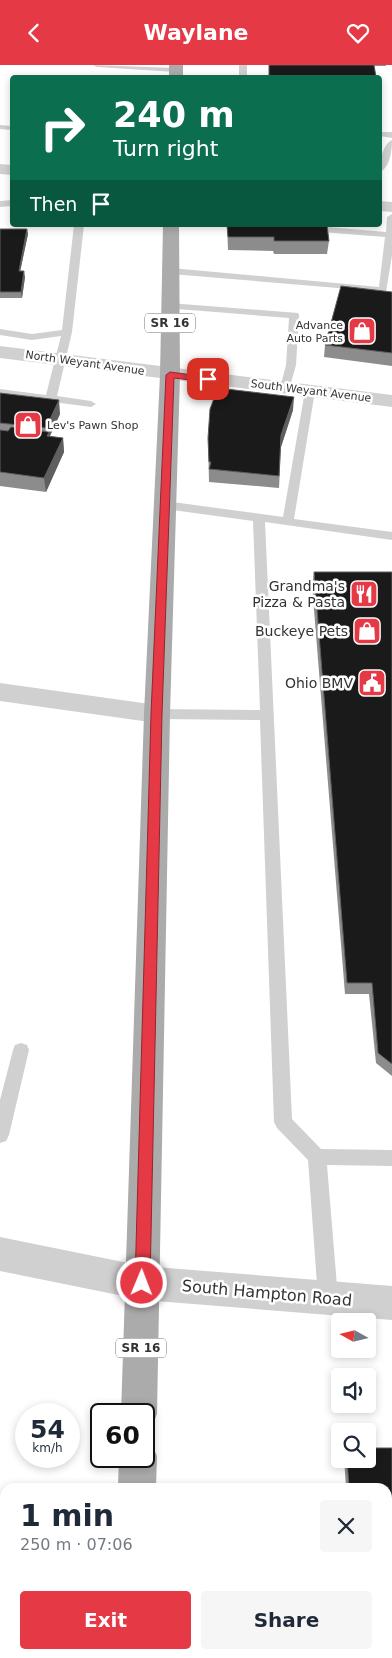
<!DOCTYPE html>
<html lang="en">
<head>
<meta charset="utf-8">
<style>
	:root { --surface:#fff; --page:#f6f6f7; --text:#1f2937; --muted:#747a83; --accent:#e63946 }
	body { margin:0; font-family:"DejaVu Sans",sans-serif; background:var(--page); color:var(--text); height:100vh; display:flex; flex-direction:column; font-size:19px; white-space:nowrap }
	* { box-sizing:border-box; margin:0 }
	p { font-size:16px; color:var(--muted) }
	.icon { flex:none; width:28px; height:28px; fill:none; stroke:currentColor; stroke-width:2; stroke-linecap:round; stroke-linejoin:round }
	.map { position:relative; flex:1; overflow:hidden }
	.panel { position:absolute; left:0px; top:1418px; width:392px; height:176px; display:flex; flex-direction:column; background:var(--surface); border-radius:15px 15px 0 0; box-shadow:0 2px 8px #0003 }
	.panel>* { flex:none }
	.guide { position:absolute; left:10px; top:10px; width:372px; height:152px; border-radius:5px; box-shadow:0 2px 8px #0003; background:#0b6e4f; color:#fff; overflow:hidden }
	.needle { width:32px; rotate:278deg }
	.controls { position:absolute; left:331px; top:1248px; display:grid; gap:10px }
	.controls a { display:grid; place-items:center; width:45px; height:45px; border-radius:5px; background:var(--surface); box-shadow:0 2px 8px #0003; font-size:25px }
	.speed { position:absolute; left:15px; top:1338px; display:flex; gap:10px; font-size:25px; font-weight:700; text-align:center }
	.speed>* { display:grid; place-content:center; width:65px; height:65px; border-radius:50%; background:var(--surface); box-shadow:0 2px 8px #0003; line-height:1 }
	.speed small { font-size:12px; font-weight:400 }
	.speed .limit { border:2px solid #111; border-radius:8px; background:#fff; color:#111 }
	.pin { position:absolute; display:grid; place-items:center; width:42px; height:42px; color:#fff; margin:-21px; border-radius:10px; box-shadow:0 2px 8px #0006 }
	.me { position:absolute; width:55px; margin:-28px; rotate:1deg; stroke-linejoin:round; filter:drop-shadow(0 0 4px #0008) }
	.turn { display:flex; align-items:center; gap:18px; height:105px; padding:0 20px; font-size:22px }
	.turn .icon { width:65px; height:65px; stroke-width:2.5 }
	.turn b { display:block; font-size:35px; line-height:42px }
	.then { display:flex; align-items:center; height:48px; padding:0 20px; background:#0003; gap:10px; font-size:19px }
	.round { display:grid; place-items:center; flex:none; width:52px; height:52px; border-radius:5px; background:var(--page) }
	.overview { display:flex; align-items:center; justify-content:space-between; height:85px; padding:0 20px }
	h1 { font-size:30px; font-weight:600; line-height:38px }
	.cta { display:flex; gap:10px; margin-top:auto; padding:10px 20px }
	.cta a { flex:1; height:58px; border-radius:5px; background:var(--accent); color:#fff; font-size:20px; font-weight:600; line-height:58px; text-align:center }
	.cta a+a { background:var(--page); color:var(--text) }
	header { display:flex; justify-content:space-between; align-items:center; height:65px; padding:0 20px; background:var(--accent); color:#fff; font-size:22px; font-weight:600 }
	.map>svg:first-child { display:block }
</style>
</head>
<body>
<header><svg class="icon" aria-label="back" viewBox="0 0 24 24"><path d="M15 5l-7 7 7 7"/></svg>Waylane<svg class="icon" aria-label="heart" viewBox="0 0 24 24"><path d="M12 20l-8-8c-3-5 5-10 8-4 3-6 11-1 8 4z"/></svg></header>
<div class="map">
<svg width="392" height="1593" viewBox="0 0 392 1593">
	<rect width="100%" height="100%" fill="#fff"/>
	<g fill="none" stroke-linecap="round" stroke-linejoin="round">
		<path fill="#d0d0d0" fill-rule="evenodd" d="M93 0 176 3 180 5 176 7 97 2Z
			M239 0H247V12H239Z
			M0 60 12 61V65L0 64Z
			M380 67H392V73L380 71Z
			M392 75C392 86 390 102 380 107 380 96 382 80 392 75Z
			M12 135V141L0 142V136Z
			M392 149V190L386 227 171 209 166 206 171 203 379 222 385 172 269 163 264 160H303L386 167 387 152Z
			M74 160H84L72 267 57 331 91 336 96 339 91 342 0 330V324L46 330 61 271 32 275 0 270V264L32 269 62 265Z
			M169 238 298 248 299 250 296 300 289 325 285 326 280 323 286 300 289 253 165 243 164 241Z
			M310 323 315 326 294 454 392 467V475L265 457 292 1054 321 1084 392 1085V1101L327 1100 338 1233 335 1240 328 1243 321 1240 318 1233 308 1095 277 1063 274 1057 260 655 157 654 152 653 150 649 152 645 157 644 260 645 253 456 165 444 159 440 165 436 283 452 305 326Z
			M21 978 27 980 29 985 9 1070 6 1076 0 1078V1035L13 985 15 980Z"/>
		<path fill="#d0d0d0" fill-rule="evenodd" d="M0 99 12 100V110L0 109Z
			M380 136 392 137V147L380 146Z
			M0 281 392 330V342L0 293Z
			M0 618 157 640 166 643 170 649 166 655 157 658 0 636Z
			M0 1172 143 1201 392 1221V1255L143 1235 0 1206Z"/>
		<path fill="#ababab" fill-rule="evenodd" d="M169 0H183V12H169Z
			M163 160H179L180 310 170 649 157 1349 152 1362 144 1365V1349H121L144 649 160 310Z
			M144 1375 151 1378 157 1391 156 1422H118L119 1391H144Z
			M113 1589H153L152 1593H112Z"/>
	</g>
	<path fill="#8c8c8c" d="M269 0H386V1H374L376 12H269Z
		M227 160 329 176 327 189H274L273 186 228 185Z
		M0 164H27L28 169 20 206 25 212 22 233H0Z
		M392 227V301L324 292 325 280Z
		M0 328 60 349 50 371 63 373 64 387 46 427 0 421Z
		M293 345 281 382 279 423 209 417 208 373Z
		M314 507H392V1011L376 998 369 929H345L312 520Z
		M368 1383H392V1593H326V1589H388V1422H346L344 1394H368Z"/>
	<path fill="#5f5f5f" d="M27 164 28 169 19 212V206Z
		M24 206 25 212 22 233 21 227Z
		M294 332 293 345 281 382V370Z
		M59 335 60 349 47 377 46 363Z
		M63 373 64 387 46 427 44 413Z"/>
	<path fill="#1a1a1a" stroke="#5f5f5f" d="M269 0H374L376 12H269Z
		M227 160H327L329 176H274V172H228Z
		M0 164H27L19 206H24L21 227H0Z
		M341 221 392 227V288L325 280Z
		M218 323 294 332 281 370 279 411 209 404 211 397H209L208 373 210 344Z
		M0 328 59 335 46 363 0 358Z
		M11 362 49 367 47 371 63 373 44 413 0 407V365L8 366Z
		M314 507H392V999L378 988 372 918H347Z
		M368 1383H392V1593H329L328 1589H388V1422H349L347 1394H368Z"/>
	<path fill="#e63946" stroke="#96252e" d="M170 307 208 312 212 314 208 317 174 313 162 649 150 1218 148 1223 142 1225 137 1223 135 1218 151 649 166 310Z"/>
	<defs>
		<symbol id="shop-square" viewBox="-11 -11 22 22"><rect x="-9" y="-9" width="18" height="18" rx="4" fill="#e63946" stroke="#fff"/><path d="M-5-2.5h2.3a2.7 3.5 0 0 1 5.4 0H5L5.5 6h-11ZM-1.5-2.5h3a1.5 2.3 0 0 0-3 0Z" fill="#fff"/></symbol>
		<symbol id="restaurant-square" viewBox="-11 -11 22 22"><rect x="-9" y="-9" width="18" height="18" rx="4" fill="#e63946" stroke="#fff"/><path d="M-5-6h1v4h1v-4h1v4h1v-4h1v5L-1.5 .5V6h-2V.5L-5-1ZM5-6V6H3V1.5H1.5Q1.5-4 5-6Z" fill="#fff"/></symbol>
		<symbol id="civic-square" viewBox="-11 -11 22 22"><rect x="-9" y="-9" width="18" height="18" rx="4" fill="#e63946" stroke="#fff"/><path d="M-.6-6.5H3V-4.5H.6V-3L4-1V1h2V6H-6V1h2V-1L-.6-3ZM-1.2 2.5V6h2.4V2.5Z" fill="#fff"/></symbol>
	</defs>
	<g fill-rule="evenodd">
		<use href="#shop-square" x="346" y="250" width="32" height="32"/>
		<use href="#shop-square" x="12" y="344" width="32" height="32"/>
		<use href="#restaurant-square" x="348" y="513" width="32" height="32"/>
		<use href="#shop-square" x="351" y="550" width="32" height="32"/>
		<use href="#civic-square" x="356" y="602" width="32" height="32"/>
	</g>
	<g text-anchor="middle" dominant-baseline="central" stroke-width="5" stroke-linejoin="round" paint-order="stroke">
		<g font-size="11" fill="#333" stroke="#fff" text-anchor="end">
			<text x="343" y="260">Advance<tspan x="343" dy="13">Auto Parts</tspan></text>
			<text x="47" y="360" text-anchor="start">Lev's Pawn Shop</text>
		</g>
		<g font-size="11" fill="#333" stroke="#fff">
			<text transform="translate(85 298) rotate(8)">North Weyant Avenue</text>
			<text transform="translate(311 326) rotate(7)">South Weyant Avenue</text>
		</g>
		<g fill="#fff" stroke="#707070" stroke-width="1">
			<rect x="145" y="248.5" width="50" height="19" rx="4"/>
			<rect x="116" y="1273.5" width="50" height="19" rx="4"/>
		</g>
		<g font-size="12" font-weight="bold" fill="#333">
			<text x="170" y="258">SR 16</text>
			<text x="141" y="1283">SR 16</text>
		</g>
		<g font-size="14" fill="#333" stroke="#fff" text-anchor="end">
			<text x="345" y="521">Grandma's<tspan x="345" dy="16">Pizza &amp; Pasta</tspan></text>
			<text x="348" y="566">Buckeye Pets</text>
			<text x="353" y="618">Ohio BMV</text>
		</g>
		<g font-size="16" fill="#333" stroke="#fff">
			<text transform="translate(267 1228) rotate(5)">South Hampton Road</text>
		</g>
	</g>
</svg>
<div class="controls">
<a><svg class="needle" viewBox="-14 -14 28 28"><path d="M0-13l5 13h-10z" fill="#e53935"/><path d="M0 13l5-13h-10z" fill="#747a83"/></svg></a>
<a><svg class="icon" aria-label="sound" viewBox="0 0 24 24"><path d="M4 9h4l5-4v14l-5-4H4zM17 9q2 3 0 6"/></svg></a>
<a><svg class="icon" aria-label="search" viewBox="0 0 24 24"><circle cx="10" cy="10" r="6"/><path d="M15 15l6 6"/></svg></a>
</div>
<div class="speed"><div>54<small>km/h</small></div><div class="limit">60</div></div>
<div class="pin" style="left:208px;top:314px;background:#d93025"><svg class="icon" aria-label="arrive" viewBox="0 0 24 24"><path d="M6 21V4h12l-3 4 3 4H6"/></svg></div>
<svg class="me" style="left:142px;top:1218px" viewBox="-20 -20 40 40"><circle r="17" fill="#e63946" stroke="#fff" stroke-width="3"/><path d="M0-11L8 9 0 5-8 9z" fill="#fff"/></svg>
<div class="guide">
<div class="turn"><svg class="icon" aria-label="right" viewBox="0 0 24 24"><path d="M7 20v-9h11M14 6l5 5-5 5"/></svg><div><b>240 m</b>Turn right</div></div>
<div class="then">Then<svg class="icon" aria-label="arrive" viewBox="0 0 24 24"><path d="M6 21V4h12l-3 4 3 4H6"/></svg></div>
</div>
<section class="panel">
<div class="overview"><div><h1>1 min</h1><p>250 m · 07:06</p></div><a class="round"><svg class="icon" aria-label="close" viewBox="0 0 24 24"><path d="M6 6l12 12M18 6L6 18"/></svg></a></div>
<div class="cta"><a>Exit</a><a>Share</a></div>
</section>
</div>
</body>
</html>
